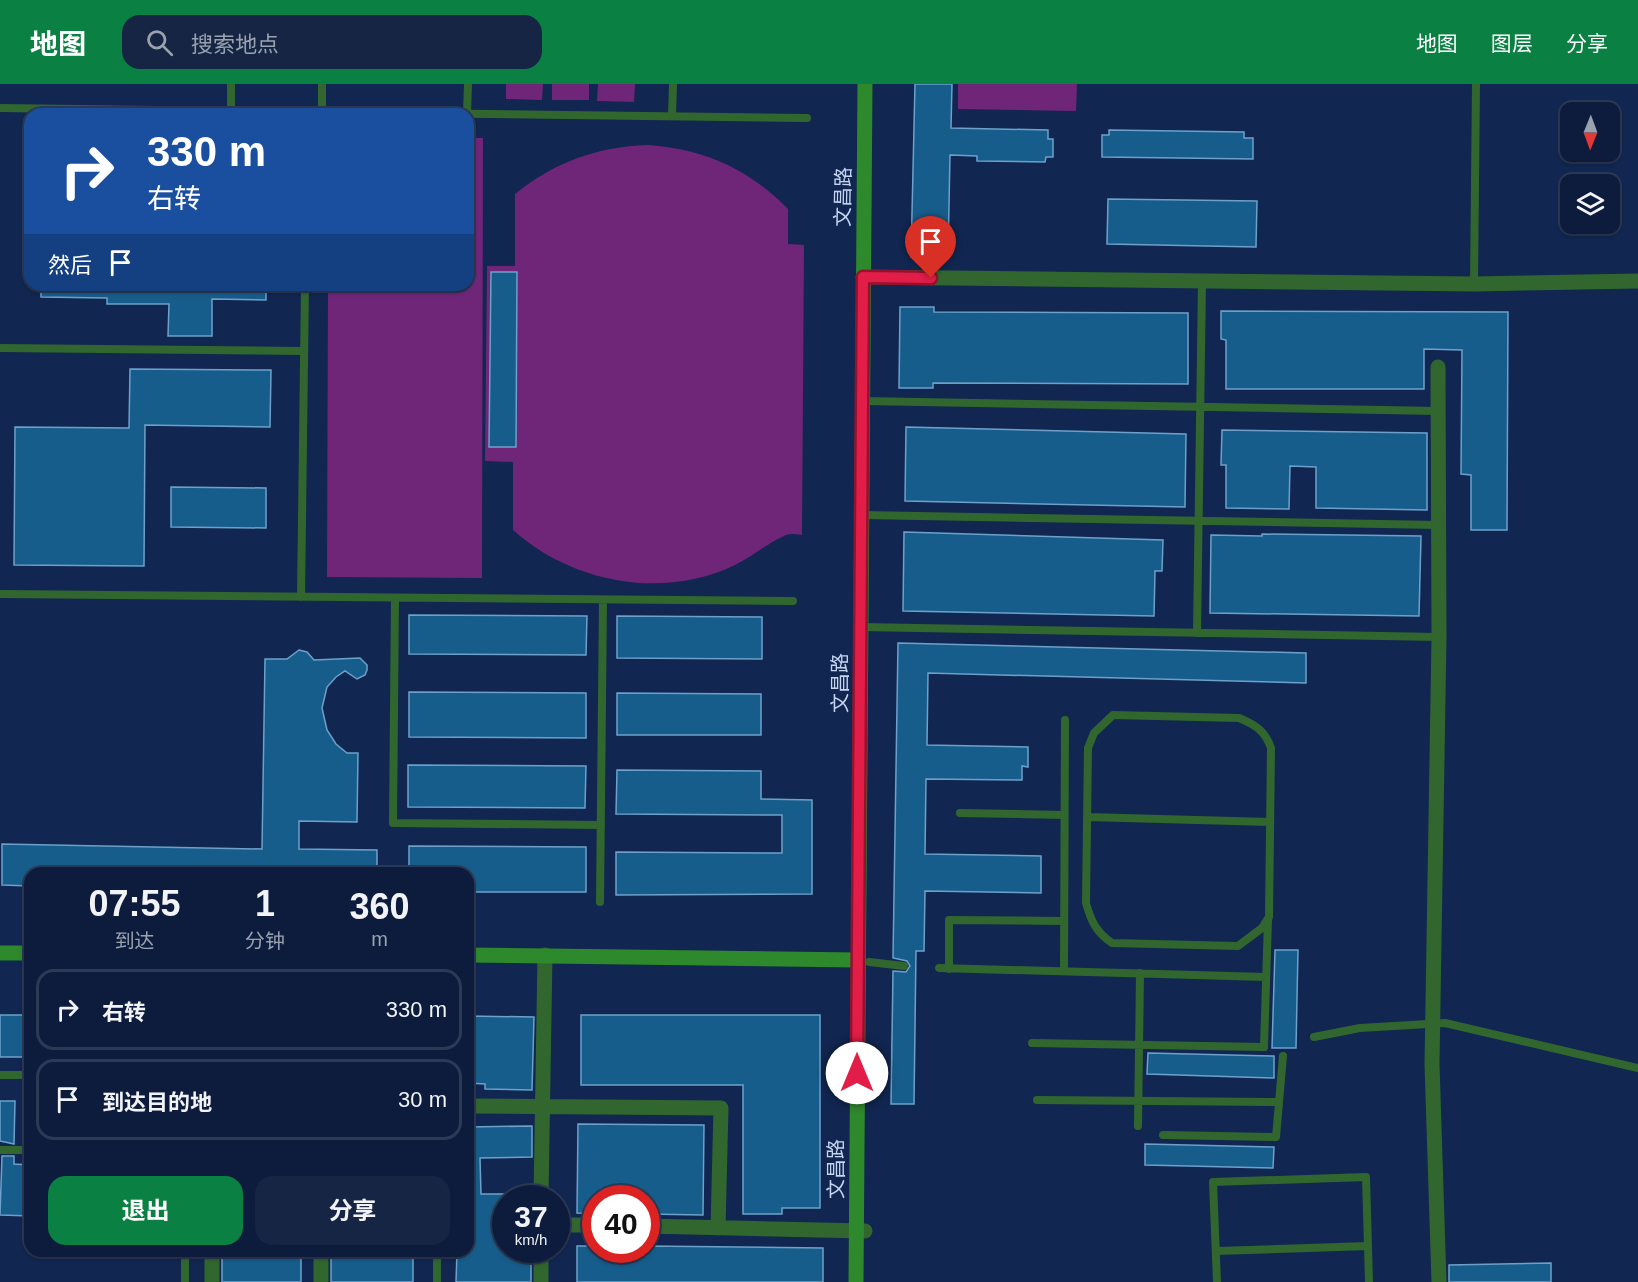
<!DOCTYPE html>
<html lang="zh">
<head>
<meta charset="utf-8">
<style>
	:root { --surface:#0d1c3c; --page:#162543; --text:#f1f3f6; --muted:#9aa1af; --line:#2d3a56; --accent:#0b8043 }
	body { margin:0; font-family:Helvetica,"Noto Sans SC",sans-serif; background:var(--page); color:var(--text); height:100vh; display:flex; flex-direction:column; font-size:22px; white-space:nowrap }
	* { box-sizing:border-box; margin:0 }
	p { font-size:20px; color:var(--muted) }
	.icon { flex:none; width:33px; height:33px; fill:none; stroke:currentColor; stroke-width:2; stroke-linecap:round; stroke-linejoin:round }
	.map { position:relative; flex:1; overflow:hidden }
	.sheet { position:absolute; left:24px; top:783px; width:450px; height:390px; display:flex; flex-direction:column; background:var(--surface); border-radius:18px; box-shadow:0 2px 4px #0004,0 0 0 2px var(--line) }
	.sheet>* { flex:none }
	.guide { position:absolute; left:24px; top:24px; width:450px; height:183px; border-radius:18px; box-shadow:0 2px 4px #0004,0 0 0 2px var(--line); background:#1a4fa0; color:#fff; overflow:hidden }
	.needle { width:39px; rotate:181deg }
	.fabs { position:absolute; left:1560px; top:18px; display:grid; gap:12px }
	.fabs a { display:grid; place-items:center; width:60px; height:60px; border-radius:12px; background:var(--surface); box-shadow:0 2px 4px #0004,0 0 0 2px var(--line); font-size:30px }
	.speed { position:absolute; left:492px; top:1101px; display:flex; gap:12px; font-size:30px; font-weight:700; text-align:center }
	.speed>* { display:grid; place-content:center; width:78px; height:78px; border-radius:50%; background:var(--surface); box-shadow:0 2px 4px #0004,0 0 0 2px var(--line); line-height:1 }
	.speed small { font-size:15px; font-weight:400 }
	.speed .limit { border:9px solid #d22; background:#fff; color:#111 }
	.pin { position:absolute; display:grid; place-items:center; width:51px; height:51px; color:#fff; margin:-62px -26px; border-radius:50% 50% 50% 0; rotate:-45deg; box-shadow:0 0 6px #0007 }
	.pin .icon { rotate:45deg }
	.me { position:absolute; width:66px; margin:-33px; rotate:0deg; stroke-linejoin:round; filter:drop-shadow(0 0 4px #0008) }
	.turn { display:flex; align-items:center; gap:21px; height:126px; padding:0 24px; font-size:27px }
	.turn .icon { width:78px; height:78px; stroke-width:2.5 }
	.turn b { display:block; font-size:42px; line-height:51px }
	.then { display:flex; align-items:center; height:57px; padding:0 24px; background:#0003; gap:12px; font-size:22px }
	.eta { display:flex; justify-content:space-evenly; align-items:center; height:102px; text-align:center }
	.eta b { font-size:36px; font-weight:700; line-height:42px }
	.button { display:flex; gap:12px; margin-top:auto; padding:12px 24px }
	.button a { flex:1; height:69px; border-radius:18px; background:var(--accent); color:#fff; font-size:24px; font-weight:700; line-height:69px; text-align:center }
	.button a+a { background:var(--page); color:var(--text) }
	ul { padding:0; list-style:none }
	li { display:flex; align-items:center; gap:18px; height:81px; margin:0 12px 9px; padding:0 12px; border:3px solid var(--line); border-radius:18px }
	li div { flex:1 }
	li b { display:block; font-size:22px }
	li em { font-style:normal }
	header { display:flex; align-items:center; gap:36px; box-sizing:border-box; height:84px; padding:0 30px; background:var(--accent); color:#fff }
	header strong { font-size:28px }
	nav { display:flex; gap:33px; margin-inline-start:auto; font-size:21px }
	.search { width:420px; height:54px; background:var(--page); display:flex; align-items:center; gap:15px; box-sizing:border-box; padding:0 21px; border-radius:18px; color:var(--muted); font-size:22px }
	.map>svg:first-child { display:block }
</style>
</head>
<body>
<header>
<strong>地图</strong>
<div class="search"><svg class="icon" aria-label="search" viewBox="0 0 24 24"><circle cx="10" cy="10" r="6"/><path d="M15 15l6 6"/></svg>搜索地点</div>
<nav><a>地图</a><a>图层</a><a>分享</a></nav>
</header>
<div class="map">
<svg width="1638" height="1198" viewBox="0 0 1638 1198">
	<rect width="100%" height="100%" fill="#112650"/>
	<path fill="#6f2679" d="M506 0H543L542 16 506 15Z
		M552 0H589V16H552Z
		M598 0H635L634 18 597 17Z
		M958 0H1077L1076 27 958 25Z
		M468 54H483L482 494 327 493 328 201H468Z
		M648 61C704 65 749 85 788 125V160L804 161 802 451C796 450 789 449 784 452 766 460 751 474 733 482 660 516 571 498 513 446V378L485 377 487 182H515V110C555 78 596 63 648 61Z"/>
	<path fill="#175d8b" stroke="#6da1ca" stroke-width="1.5" d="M915 0H952L951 44 1048 46V55H1053V73H1046L1045 78 977 77V72L950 71 948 173H911Z
		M1109 46 1244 48V54H1253V75L1102 73V51H1109Z
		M1108 115 1257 117 1256 163 1107 160Z
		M491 188H517L516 363H489Z
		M41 201H266V216L212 215V252H168L169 220H107V214L41 213Z
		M900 223H934V228L1188 229V300L933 299V304H899Z
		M1221 227 1508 228 1507 446H1471V391L1461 390 1462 266 1424 265V305H1226V256L1221 255Z
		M130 285 271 286 270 343 145 341 144 482 14 481 15 343 129 344Z
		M906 343 1186 350 1185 423 905 417Z
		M1222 346 1427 349V426L1316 424V383L1290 382 1289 425 1226 424V381H1221Z
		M171 403 266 404V444L171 443Z
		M904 448 1163 456 1162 487H1155L1154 532 903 527Z
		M1262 450 1421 452 1419 532 1210 529 1211 451 1262 452Z
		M409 531 587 532 586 571 409 570Z
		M617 532 762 533V575L617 574Z
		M898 559 1306 569V599L928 589 927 661 1028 663V683L1022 682V696L926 695 925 770 1041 772V809L925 807 924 867H916L914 1020H891L893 887 906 888 910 882 907 877 893 874Z
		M299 566 307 568 314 576 360 574 367 581V586L365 591 357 595 345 587 336 593 327 603 322 624 327 646 336 660 347 669H358L357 738 299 737V765L377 766V789H30V802L2 801V760L262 765 265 575H287Z
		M409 608 586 609V654L409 653Z
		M617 609 761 610V651H617Z
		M408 681 586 682 585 724 408 723Z
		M617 686 761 687V715L812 716V810L616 811V768L782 769V731L616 730Z
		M409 762 586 763V808H468V789H409Z
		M1275 866H1298L1296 964H1272Z
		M0 931H30V973H0Z
		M581 931H820V1124H782V1130H743V1001H581Z
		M468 932 534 933 532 1006 485 1005V1000L468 999Z
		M1148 969 1274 972V994L1147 990Z
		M0 1017H15L14 1060 0 1057Z
		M578 1040 704 1041 703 1131 646 1130V1114H596V1130L577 1129Z
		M532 1042V1073L480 1074 481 1110H506V1166H531V1198H456L457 1167H468V1043Z
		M1145 1060 1274 1063 1273 1084 1145 1081Z
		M2 1072H14V1080L30 1081V1132L0 1131Z
		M577 1162H596V1166H646V1162L823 1164V1198H577Z
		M222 1167H301V1198H222Z
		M331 1167H413V1198H331Z
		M1551 1179V1198H1449V1181Z"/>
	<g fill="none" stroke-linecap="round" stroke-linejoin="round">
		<path stroke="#32662f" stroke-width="8" d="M0 24 807 34
			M231 27V0
			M322 28V0
			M467 30 468 0
			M672 32 673 0
			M1474 200 1476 0
			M0 264 304 267
			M863 317 1438 327
			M862 431 1438 441
			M0 510 793 517
			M301 513 305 201
			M395 514 393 739 601 741
			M861 543 1439 553
			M1197 549 1202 198
			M1113 631 1239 634C1256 641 1265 647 1271 664L1269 833 1262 844 1238 862 1112 859C1096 848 1091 837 1086 819L1088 664 1094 649Z
			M960 729 1064 731
			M1087 733 1270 738
			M600 818 603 516
			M869 878 904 882
			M939 884 1266 893
			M949 885V836L1064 837
			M1064 887 1065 636
			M1314 953 1360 944 1445 939 1638 984
			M1032 959 1264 963 1268 836
			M0 991H30
			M1037 1016 1279 1018
			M1138 1042 1140 889
			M1163 1051 1276 1053 1283 972
			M0 1066H30
			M1216 1167 1368 1162
			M185 1198V1167
			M437 1198V1167
			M1217 1198 1213 1098 1366 1093 1369 1198"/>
		<path stroke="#32662f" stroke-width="15" d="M863 193 1474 200 1638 197
			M1438 283 1439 553 1432 980 1439 1198
			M468 1022 721 1024 718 1144
			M541 1114 545 871
			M556 1141H596
			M646 1142 865 1147
			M541 1166V1198
			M212 1198V1167
			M321 1198V1167"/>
		<path stroke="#2e882c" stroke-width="15" d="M0 869H30
			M468 871 858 876
			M856 1198 865 0"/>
	</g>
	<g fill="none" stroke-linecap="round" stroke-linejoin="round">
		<defs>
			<path id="route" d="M857 989 863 193 931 194"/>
		</defs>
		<use href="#route" stroke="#92132f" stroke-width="15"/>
		<use href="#route" stroke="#e11d48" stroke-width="10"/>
	</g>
	<g text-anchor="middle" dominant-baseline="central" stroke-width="6" stroke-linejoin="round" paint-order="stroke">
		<g font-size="20" fill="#c5d4ef" stroke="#112650">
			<text transform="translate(843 113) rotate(-89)">文昌路</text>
			<text transform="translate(840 599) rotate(-90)">文昌路</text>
			<text transform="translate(836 1085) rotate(-90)">文昌路</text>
		</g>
	</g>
</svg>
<div class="fabs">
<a><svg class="needle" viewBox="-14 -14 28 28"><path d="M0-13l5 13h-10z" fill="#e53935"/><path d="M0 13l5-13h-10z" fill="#9aa1af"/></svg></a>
<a><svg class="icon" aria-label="layers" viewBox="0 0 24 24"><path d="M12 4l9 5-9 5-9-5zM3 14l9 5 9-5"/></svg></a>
</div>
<div class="speed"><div>37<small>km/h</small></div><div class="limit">40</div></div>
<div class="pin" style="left:931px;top:194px;background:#d93025"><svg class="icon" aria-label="arrive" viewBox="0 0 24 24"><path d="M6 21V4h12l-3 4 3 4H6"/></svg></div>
<svg class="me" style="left:857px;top:989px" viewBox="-20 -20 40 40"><circle r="19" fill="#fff"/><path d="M0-13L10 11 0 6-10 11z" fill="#e11d48"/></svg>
<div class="guide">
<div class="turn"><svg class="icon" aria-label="right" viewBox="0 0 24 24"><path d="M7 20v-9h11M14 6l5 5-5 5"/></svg><div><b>330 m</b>右转</div></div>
<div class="then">然后<svg class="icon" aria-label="arrive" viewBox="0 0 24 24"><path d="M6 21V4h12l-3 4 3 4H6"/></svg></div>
</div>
<section class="sheet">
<div class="eta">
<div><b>07:55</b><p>到达</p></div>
<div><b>1</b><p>分钟</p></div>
<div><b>360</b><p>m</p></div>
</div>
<ul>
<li><svg class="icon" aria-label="right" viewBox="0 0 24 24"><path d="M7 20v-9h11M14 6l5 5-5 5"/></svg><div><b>右转</b></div><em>330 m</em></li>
<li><svg class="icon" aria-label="arrive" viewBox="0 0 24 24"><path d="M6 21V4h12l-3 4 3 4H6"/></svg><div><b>到达目的地</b></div><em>30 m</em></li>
</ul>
<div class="button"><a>退出</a><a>分享</a></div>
</section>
</div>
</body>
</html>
